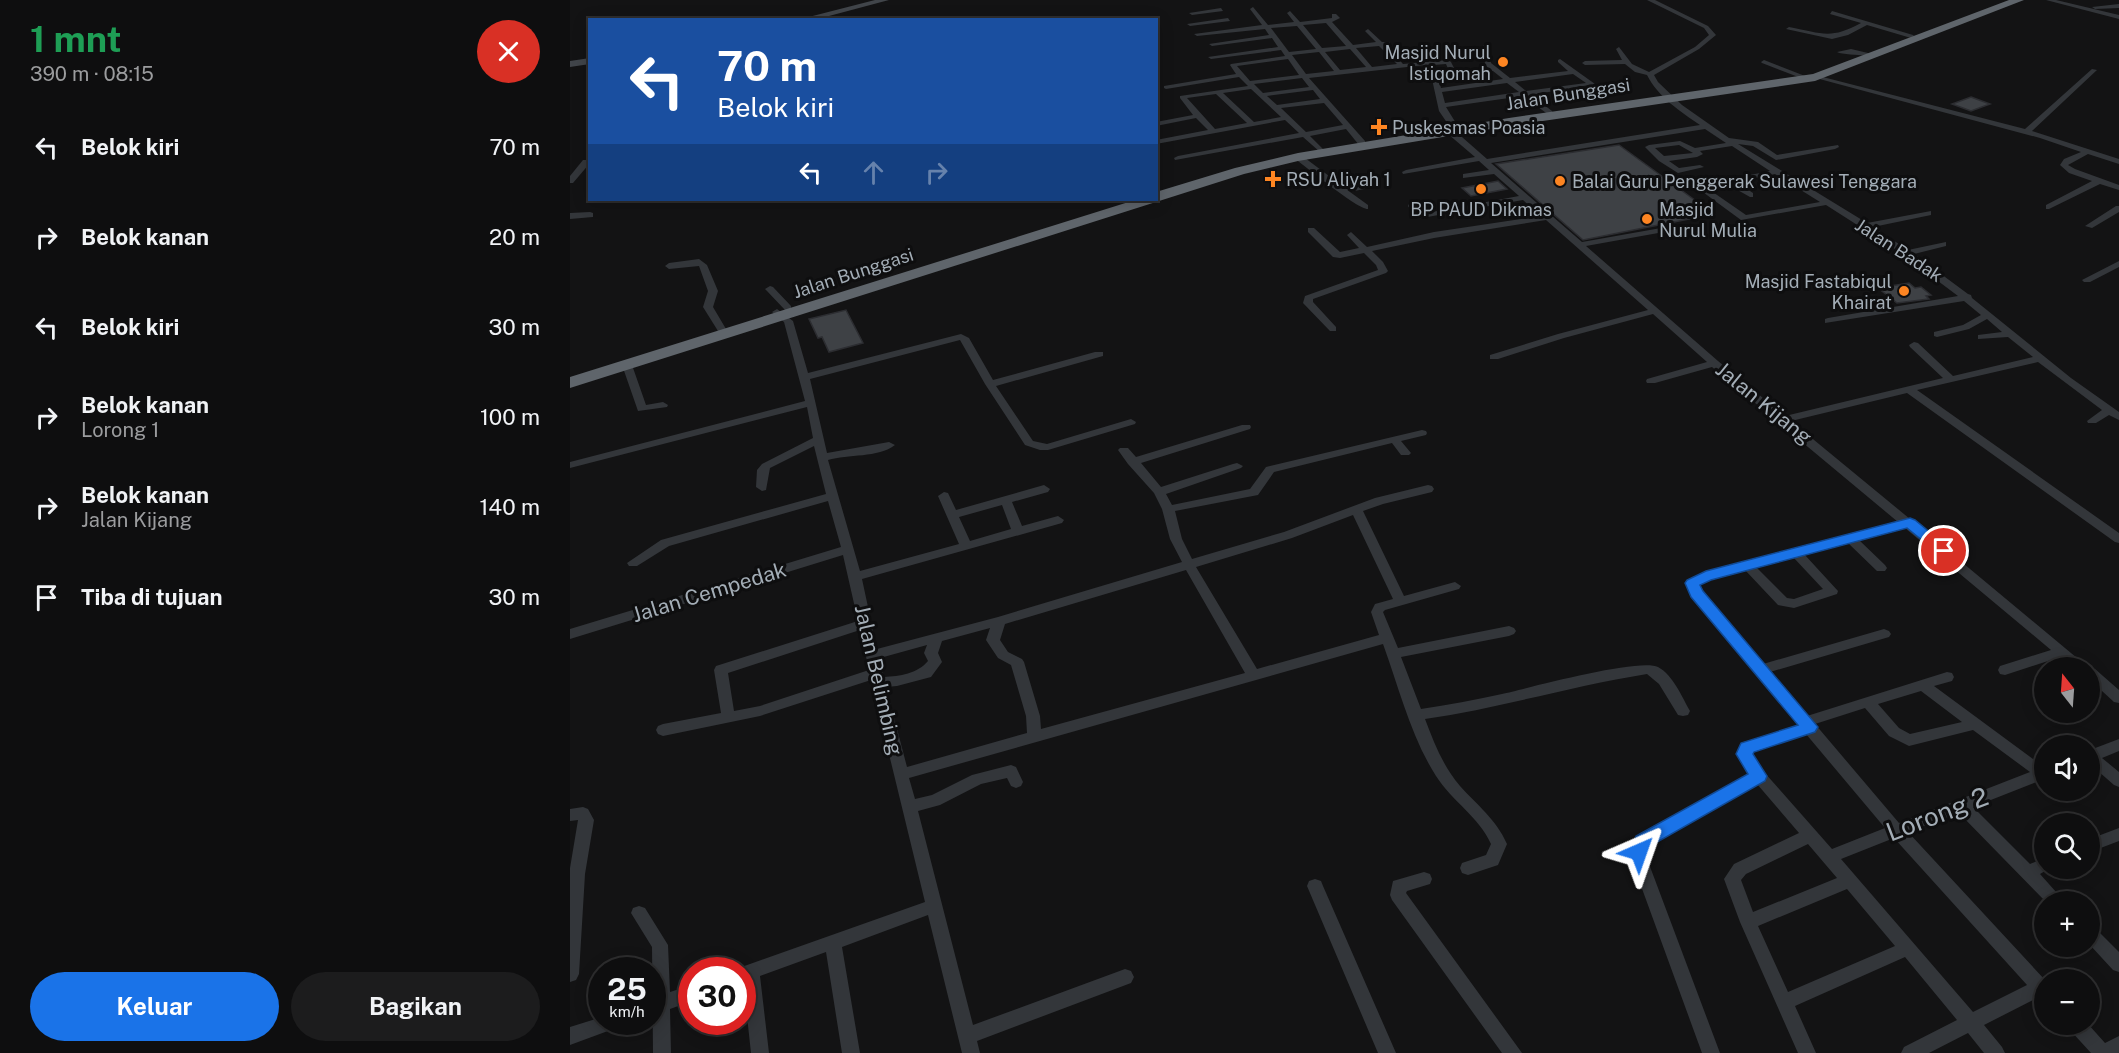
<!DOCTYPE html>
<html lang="id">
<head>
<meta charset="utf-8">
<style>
	:root { --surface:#0e0e0f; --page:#1c1c1d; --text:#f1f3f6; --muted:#9b9c9e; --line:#2e2e2f; --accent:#1a73e8 }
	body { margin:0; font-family:"Public Sans",sans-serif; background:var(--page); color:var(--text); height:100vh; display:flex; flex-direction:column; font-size:22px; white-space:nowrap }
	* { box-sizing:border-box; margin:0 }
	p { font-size:20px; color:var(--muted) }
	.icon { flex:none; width:33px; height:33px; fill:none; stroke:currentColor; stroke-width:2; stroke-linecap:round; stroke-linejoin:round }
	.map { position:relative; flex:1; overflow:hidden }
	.drawer { display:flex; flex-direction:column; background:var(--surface); width:570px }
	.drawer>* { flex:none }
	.hud { position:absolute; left:18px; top:18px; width:570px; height:183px; border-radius:0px; box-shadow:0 3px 15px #0003,0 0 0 2px var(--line); background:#1a4fa0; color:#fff; overflow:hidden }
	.needle { width:39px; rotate:343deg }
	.fabs { position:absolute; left:1464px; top:657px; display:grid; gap:12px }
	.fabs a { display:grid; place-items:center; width:66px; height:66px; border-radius:50%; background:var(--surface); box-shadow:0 3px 15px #0003,0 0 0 2px var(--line); font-size:30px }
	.speed { position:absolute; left:18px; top:957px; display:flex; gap:12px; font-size:30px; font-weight:700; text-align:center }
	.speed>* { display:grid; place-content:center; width:78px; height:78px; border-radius:50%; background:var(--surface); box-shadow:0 3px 15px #0003,0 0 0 2px var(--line); line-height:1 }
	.speed small { font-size:15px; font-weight:400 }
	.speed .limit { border:9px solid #d22; background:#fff; color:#111 }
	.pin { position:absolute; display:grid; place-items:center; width:51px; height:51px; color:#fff; margin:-26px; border:3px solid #fff; border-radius:50%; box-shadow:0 2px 6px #0007 }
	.me { position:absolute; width:66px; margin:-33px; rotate:43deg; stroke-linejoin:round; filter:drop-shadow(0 0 4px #0008) }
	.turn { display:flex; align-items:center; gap:21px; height:126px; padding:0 30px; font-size:27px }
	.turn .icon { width:78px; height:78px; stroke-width:2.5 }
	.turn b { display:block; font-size:42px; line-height:51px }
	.lanes { display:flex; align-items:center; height:57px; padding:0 30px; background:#0003; justify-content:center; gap:30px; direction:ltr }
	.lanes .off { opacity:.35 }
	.round { display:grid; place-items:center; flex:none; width:63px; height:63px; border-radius:32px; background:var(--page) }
	.head { display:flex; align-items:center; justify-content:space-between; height:102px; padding:0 30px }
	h1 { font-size:36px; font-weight:700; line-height:45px; color:#1e9e55 }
	.primary-button { display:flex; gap:12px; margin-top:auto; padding:12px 30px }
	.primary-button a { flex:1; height:69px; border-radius:36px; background:var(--accent); color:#fff; font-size:24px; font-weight:700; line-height:69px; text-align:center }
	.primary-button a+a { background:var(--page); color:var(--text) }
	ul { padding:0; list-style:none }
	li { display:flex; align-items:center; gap:18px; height:90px; padding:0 30px }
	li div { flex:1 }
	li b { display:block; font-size:22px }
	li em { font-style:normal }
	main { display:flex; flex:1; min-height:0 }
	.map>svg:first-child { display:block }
</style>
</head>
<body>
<main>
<section class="drawer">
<div class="head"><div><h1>1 mnt</h1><p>390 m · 08:15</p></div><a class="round" style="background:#d93025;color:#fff"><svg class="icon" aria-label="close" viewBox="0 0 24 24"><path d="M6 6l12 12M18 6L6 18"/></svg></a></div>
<ul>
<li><svg class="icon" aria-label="left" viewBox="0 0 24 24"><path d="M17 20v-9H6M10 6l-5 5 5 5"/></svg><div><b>Belok kiri</b></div><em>70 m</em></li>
<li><svg class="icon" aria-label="right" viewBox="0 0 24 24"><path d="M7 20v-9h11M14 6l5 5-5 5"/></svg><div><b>Belok kanan</b></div><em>20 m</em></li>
<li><svg class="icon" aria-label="left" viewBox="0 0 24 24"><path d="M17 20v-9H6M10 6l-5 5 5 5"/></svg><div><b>Belok kiri</b></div><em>30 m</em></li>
<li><svg class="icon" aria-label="right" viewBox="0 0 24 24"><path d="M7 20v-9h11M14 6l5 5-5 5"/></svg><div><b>Belok kanan</b><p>Lorong 1</p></div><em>100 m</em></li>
<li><svg class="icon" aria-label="right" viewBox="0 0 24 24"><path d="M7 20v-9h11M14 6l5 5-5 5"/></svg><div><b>Belok kanan</b><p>Jalan Kijang</p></div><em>140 m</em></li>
<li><svg class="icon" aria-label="arrive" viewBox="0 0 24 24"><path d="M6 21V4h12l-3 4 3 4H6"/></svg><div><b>Tiba di tujuan</b></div><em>30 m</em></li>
</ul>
<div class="primary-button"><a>Keluar</a><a>Bagikan</a></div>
</section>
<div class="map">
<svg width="1549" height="1053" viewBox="0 0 1549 1053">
	<rect width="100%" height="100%" fill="#131314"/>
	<path fill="#3e4145" stroke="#2c2d31" stroke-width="1.5" d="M1401 97 1420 104 1401 111 1382 104Z
		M1049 145 1144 214 1013 240 926 164Z
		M928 181 937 189 901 196 892 188Z
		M1339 283 1345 288 1351 287 1361 295 1356 296 1359 299 1327 303 1308 288Z
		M276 310 293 343 259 352 252 337 248 338 239 319Z"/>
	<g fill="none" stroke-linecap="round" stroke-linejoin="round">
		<path fill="#33363a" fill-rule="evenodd" d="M1077 0H1085L1138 26 1146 35 1129 49 1084 75 1088 82 1112 105 1159 138 1188 142 1207 155 1268 145 1269 147 1265 149 1206 160 1183 146 1168 144 1297 223 1361 211V215L1303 227 1338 250 1376 242V246L1344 254 1398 294 1401 295 1402 298 1501 378 1549 412V420L1539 415 1526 423H1518L1517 421 1532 410 1468 362 1347 390 1549 533V543L1545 542 1337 393 1221 421 1340 519 1344 520 1346 524 1519 668H1502L1490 657 1435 675 1430 674 1428 670 1430 666 1481 650 1335 528 1289 540 1315 565 1317 568 1315 571H1307L1278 543 1234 554 1268 591 1267 594 1224 608 1213 606 1208 605 1175 570 1140 579 1129 586 1193 664 1314 629 1319 631 1321 634 1319 637 1200 672 1237 716 1377 672 1382 673 1384 677 1382 681 1364 686 1474 767V779L1403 807 1460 864 1474 858V868H1480L1470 874 1495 902H1476L1389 813 1338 832 1475 980 1474 999 1469 997 1414 1025 1432 1047 1435 1053H1414L1398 1033 1359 1053H1331L1334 1047 1387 1020 1335 957 1225 1006 1246 1053H1228L1170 922 1154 879 1164 864 1229 833 1187 784 1079 845 1077 852 1079 864 1150 1053H1132L1063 864 1061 852 1066 836 1179 774 1167 755 1172 743 1228 725 1118 589 1116 586 1122 577 1328 522 1142 367 1085 383H1077L1076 381 1077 379 1137 362 1083 314 994 338 928 359H920V355L988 334 1078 310 976 220 864 238 802 251 813 262 818 271 816 273 743 299V302L766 327V331H760L733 303 735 296 808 270 806 265 794 253 770 258 763 257 738 232V228H744L770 252 789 248 777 235 781 232 797 247 864 232 971 216 953 200 846 219 838 206 839 204H845L851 214 949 196 924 174 893 178V174L919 170 909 161 833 174 832 172 836 170 905 157 878 134V130H884L917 159 1130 125C1111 112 1088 97 1077 75L1065 72 1055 64 1015 65 1012 63 1015 61 1052 60 1046 49 1049 47 1062 64 1079 72 1125 47 1139 35 1134 28ZM1135 129 1156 143 1125 148 1110 141 1079 145 1075 147 1089 161 1108 173 1134 167 1130 165 1109 168 1099 161 1127 157 1133 154 1130 151 1162 146 1200 171 1130 185 1126 187 1171 220 1256 205 1328 251 1388 296 1258 318 1255 319V323L1394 301 1411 315 1393 325 1364 332V336L1367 337 1399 329 1417 319 1432 332 1408 335V339L1438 337 1463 357 1383 376 1348 343 1344 342 1339 345 1340 347 1373 378 1215 416 1148 361 1016 246 1105 230 1109 227 1108 225 1012 242 921 163ZM1109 145 1123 153 1094 156 1085 148ZM1205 174 1250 202 1176 215 1137 188 1157 184 1180 197H1183V193L1166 182ZM1223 557 1253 589 1224 599 1217 598 1186 567ZM1351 691 1392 722 1340 734 1329 728 1308 704ZM1295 708 1319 736 1339 746 1403 730 1460 772 1329 823 1245 724ZM1236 734 1315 828 1262 849 1194 772 1182 754 1183 751ZM1324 838 1457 985 1403 1012 1271 859ZM1238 844 1267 878 1183 912 1171 880 1176 874ZM1277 889 1325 946 1218 992 1188 926Z
			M1476 0H1486L1549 15V19Z
			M1549 4V8L1525 9 1522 7Z
			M683 7 698 25 724 22 717 13 720 11 730 22 762 18V14H766L770 18 762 22 783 45 806 42 795 31 798 29 812 42H820V44L815 45 821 51 845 49V51L824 54 833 64 878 60 881 62 885 70 918 68 915 64 913 46 916 44 919 46 921 63 940 78 998 71 988 62V60L990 59 1025 84 961 95 982 111 983 113 979 115 953 96 876 107 889 128 885 130H882L869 111 860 70 855 65 739 78 795 141V145H789L776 129 740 136 754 150 750 152 733 137 605 160 604 158 608 156 729 133 715 120 586 144V140L638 130 626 118 586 126V122L623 115 610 98V96L678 86 669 77 596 89 594 88V86L666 74 660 65 661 64 715 56 711 50 641 59 638 57 708 47 702 38 642 46 639 44 699 35 695 29 627 36 624 34 692 25 680 9ZM756 23 776 46 752 48 733 25ZM727 26 746 49 719 52 701 28ZM809 46 827 64 802 67 786 48ZM780 49 796 67 770 70 755 52ZM749 52 764 71 736 74 722 55ZM718 59 729 75 680 81 667 66ZM876 64 880 73 888 75 923 71 933 79 871 88 866 69 863 65ZM1003 74 1016 83 956 91 945 82ZM732 78 739 87 693 93 684 84ZM937 83 949 92 875 103 872 92ZM681 89 711 117 684 122 653 93ZM743 90 750 99 707 105 697 96ZM646 94 677 123 645 129 617 98ZM754 103 773 125 736 132 711 108Z
			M651 8 653 11 622 15 619 13Z
			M1262 11 1343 35 1344 36 1341 38 1297 25 1278 35 1262 39 1216 29 1219 27C1252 33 1260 40 1291 23L1260 14Z
			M658 18 660 21 620 26 617 24Z
			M1281 49 1298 53 1299 54 1296 56C1288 54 1272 55 1267 52Z
			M1194 60 1235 76 1236 77 1231 78 1192 63 1191 62Z
			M1522 69 1527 70 1462 131 1549 159V164L1518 154 1498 165 1505 169 1549 185V190L1530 184 1479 209H1476V205L1522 181 1499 173 1490 165 1494 159 1511 152 1470 138 1242 77 1245 75 1455 129Z
			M725 155H731L775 188 808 182V186L780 192 798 205V209C787 209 738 168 725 159Z
			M13 160H19L20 163 3 183H0V176Z
			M1546 206H1549V212L1522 228 1515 226Z
			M20 212 23 213V217L0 219V213Z
			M129 259 137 265 148 291 143 307 156 329 154 331H148L133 307 138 291 129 266 99 269 95 266 99 263Z
			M1549 261V267L1520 282H1514L1512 280Z
			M200 286 203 287 221 306V310H215L197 291 195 289Z
			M207 309 223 321 238 373 391 334 399 338 423 380 525 352H533V356L426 386 463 441 477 444 561 419 566 422 565 424 478 450H470L455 445 415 384 390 340 240 379 257 453 319 442 325 445C308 458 278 454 258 460L290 571 389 544 368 496 374 492 378 493 386 510 474 485 480 489 478 492 442 502 452 526 488 516 494 520 492 523 292 579 307 649 428 617 612 562 600 539 592 509 584 493 558 464 548 450 550 448H558L566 457 672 425H680L681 427 680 429 571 463 591 487 663 464 667 463 673 466 671 468 596 494 602 505 680 489 696 467 852 430 856 431 857 433 856 435 831 441 841 453 839 455H831L822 443 704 472 688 495 605 511 612 539 622 559 714 532 805 498 858 485 862 486 864 489 862 492 813 504 793 511 834 596 885 582 891 586 889 589 815 610 813 612 828 648 939 626 944 628 946 631 944 634 939 636 831 657 851 709C878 705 905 700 932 694 959 688 1068 658 1088 667 1103 675 1112 697 1120 711L1118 715 1113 716 1108 715 1089 684 1077 674C1002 686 930 708 855 719 864 743 873 766 890 786 907 805 926 819 937 844L928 865 898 875 892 873 890 868 892 863 916 855 921 844C909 817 882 801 866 776 841 737 829 688 813 644L339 778 345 799 362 795 402 775 441 765 446 767 453 782 451 786 446 788 441 786 437 778 411 784 370 805 348 811 403 1025 555 969 561 971 564 977 561 983 407 1041 410 1053H392L358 915 272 947 290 1053H272L256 952 190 976 199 1053H181L172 970 166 969 355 902 301 680 190 716 93 736 88 734 86 730 88 726 93 724 151 713 144 670 146 666 288 621 273 555 0 639V629L271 547 258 501 99 546 67 566H59L57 563 91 540 256 494 244 446 200 468 196 490 192 491 186 487 187 470 192 464 243 438 237 407 0 468V462L235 401 214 322 202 312ZM432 505 441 529 400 541 389 517ZM783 515 823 599 805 604 801 612 809 635 687 669 626 567 722 538ZM616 570 675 673 471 729 470 716 454 662 452 659 438 652 430 640 435 624ZM420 628 416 640 428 658 441 665 456 716 457 733 337 767 316 687 327 686 361 677 372 662 368 653 372 641ZM290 630 299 670 190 706 164 711 158 673ZM357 645 354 653 358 661C347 674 330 676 314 677L310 658Z
			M57 362 62 365 76 405 93 402 98 405 97 407 68 411 52 365Z
			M1520 668 1525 669 1549 690V703L1544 702 1520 680Z
			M1549 739V751L1532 758 1549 772V787L1544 785 1520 764V750Z
			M13 807 18 809 24 820 15 874 9 974 6 980 0 982V868L8 820 0 821V809Z
			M1549 828V841L1520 852V839Z
			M854 872 860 874 862 879 860 884 837 891 836 893 952 1053H932L822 900 820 895 823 881Z
			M745 879 751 881 753 886 826 1053H808L737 886 739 881Z
			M69 906 75 908 98 945 100 992 122 985V1001L100 1009 101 1053H83L82 947 61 913 63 908Z
			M1520 927 1526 929 1549 952V972L1543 970 1520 945Z
			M32 1017V1022H49L46 1028 0 1045V1027Z
			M1497 1024H1518L1535 1043 1549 1036V1053H1521L1500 1030Z"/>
		<path fill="#41454a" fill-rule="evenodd" d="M305 0H319L244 20H227Z
			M20 58V64L0 67V61Z"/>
		<path fill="#5f656b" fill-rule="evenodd" d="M1439 0H1454L1245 81 939 126 728 161 674 174 0 388V377L565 200H586V192L665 168 728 153 939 118 1243 74Z"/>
	</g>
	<path fill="#1a73e8" stroke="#114b97" stroke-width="1.5" d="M1340 518 1345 520 1379 548 1381 551 1379 554H1369L1337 528 1141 580 1130 585 1133 591 1248 727 1245 732 1184 752 1183 754 1197 776 1195 781 1080 846 1075 858 1069 860 1063 858 1060 852 1066 836 1178 774 1166 754 1171 743 1228 725 1121 597 1115 583 1117 580 1136 571Z"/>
	<g fill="#fd8522" stroke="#0e0e0f" stroke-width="2">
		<circle cx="933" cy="62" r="6"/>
		<path d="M806 118h6v6h6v6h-6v6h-6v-6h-6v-6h6z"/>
		<path d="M700 170h6v6h6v6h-6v6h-6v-6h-6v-6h6z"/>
		<circle cx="990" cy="181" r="6"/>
		<circle cx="911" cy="189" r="6"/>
		<circle cx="1077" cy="219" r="6"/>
		<circle cx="1334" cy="291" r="6"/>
	</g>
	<g text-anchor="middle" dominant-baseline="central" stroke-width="6" stroke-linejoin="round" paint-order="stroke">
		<g font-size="18" fill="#a3adb6" stroke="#0e0e0f" text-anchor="start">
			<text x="921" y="52" text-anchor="end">Masjid Nurul<tspan x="921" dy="21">Istiqomah</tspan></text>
			<text x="822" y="127">Puskesmas Poasia</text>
			<text x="716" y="179">RSU Aliyah 1</text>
			<text x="1002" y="181">Balai Guru Penggerak Sulawesi Tenggara</text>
			<text x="911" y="209" text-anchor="middle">BP PAUD Dikmas</text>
			<text x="1089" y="209">Masjid<tspan x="1089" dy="21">Nurul Mulia</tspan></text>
			<text x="1322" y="281" text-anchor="end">Masjid Fastabiqul<tspan x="1322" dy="21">Khairat</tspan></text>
		</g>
		<g font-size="18" fill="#a3adb6" stroke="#0e0e0f">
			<text transform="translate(998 94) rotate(-9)">Jalan Bunggasi</text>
			<text transform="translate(1329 250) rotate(33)">Jalan Badak</text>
			<text transform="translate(283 273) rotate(-18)">Jalan Bunggasi</text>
		</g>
		<g font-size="21" fill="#a3adb6" stroke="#0e0e0f">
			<text transform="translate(1194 403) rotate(39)">Jalan Kijang</text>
			<text transform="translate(139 592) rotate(-17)">Jalan Cempedak</text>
			<text transform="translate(309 680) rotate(77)">Jalan Belimbing</text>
		</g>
		<g font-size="26" fill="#a3adb6" stroke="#0e0e0f">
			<text transform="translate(1367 814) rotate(-21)">Lorong 2</text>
		</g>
	</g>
</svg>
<div class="fabs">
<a><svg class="needle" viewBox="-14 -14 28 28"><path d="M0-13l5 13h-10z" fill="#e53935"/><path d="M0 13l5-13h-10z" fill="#9b9c9e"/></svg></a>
<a><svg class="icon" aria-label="sound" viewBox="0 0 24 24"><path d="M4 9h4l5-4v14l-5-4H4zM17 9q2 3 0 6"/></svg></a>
<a><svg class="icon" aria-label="search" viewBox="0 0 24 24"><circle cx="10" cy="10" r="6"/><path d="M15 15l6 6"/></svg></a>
<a>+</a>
<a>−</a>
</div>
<div class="speed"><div>25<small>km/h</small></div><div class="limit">30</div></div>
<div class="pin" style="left:1374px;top:551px;background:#d93025"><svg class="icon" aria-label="arrive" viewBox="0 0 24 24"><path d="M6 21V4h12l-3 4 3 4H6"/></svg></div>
<svg class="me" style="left:1069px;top:852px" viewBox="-20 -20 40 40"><path d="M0-17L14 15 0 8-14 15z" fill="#1a73e8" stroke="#fff" stroke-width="4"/></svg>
<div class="hud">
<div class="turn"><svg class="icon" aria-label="left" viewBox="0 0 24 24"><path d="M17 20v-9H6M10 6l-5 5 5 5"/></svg><div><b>70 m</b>Belok kiri</div></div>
<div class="lanes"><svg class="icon" aria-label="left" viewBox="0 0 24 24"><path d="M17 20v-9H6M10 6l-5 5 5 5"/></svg><svg class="icon off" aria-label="ahead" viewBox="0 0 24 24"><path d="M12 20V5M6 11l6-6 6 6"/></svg><svg class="icon off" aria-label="right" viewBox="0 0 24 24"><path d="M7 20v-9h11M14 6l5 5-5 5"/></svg></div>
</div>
</div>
</main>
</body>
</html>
